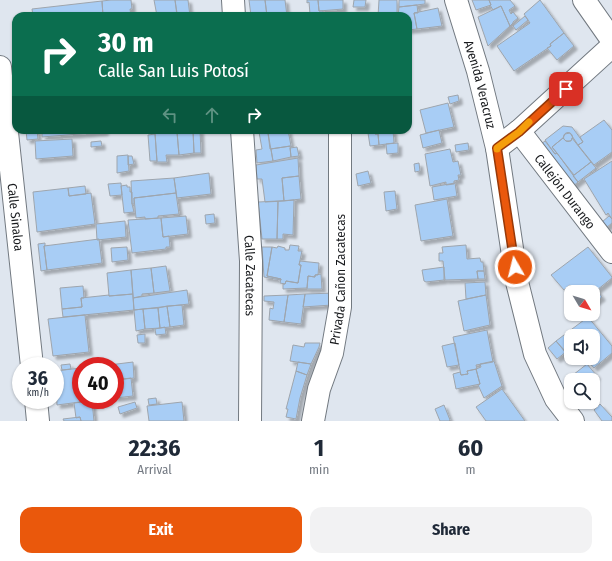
<!DOCTYPE html>
<html lang="en">
<head>
<meta charset="utf-8">
<style>
	:root { --surface:#fff; --page:#f2f2f3; --text:#1f2937; --muted:#747a83; --accent:#ea580c }
	body { margin:0; font-family:"Fira Sans Condensed",sans-serif; background:var(--page); color:var(--text); height:100vh; display:flex; flex-direction:column; font-size:15px; white-space:nowrap }
	* { box-sizing:border-box; margin:0 }
	p { font-size:13px; color:var(--muted) }
	.icon { flex:none; width:22px; height:22px; fill:none; stroke:currentColor; stroke-width:2; stroke-linecap:round; stroke-linejoin:round }
	.map { position:relative; height:421px; overflow:hidden }
	.sheet { display:flex; flex-direction:column; background:var(--surface); flex:1 }
	.sheet>* { flex:none }
	.banner { position:absolute; left:12px; top:12px; width:400px; height:122px; border-radius:12px; box-shadow:0 1px 3px #0004; background:#0b6e4f; color:#fff; overflow:hidden }
	.needle { width:26px; rotate:128deg }
	.buttons { position:absolute; left:564px; top:285px; display:grid; gap:8px }
	.buttons a { display:grid; place-items:center; width:36px; height:36px; border-radius:8px; background:var(--surface); box-shadow:0 1px 3px #0004; font-size:20px }
	.speed { position:absolute; left:12px; top:357px; display:flex; gap:8px; font-size:20px; font-weight:700; text-align:center }
	.speed>* { display:grid; place-content:center; width:52px; height:52px; border-radius:50%; background:var(--surface); box-shadow:0 1px 3px #0004; line-height:1 }
	.speed small { font-size:10px; font-weight:400 }
	.speed .limit { border:6px solid #d22; background:#fff; color:#111 }
	.pin { position:absolute; display:grid; place-items:center; width:34px; height:34px; color:#fff; margin:-17px; border-radius:8px; box-shadow:0 2px 6px #0006 }
	.me { position:absolute; width:44px; margin:-22px; rotate:352deg; stroke-linejoin:round; filter:drop-shadow(0 0 3px #0008) }
	.turn { display:flex; align-items:center; gap:14px; height:84px; padding:0 20px; font-size:18px }
	.turn .icon { width:52px; height:52px; stroke-width:2.5 }
	.turn b { display:block; font-size:28px; line-height:34px }
	.lanes { display:flex; align-items:center; height:38px; padding:0 20px; background:#0003; justify-content:center; gap:20px; direction:ltr }
	.lanes .off { opacity:.35 }
	.eta { display:flex; justify-content:space-evenly; align-items:center; height:68px; text-align:center }
	.eta b { font-size:24px; font-weight:700; line-height:28px }
	.cta { display:flex; gap:8px; margin-top:auto; padding:8px 20px }
	.cta a { flex:1; height:46px; border-radius:12px; background:var(--accent); color:#fff; font-size:16px; font-weight:700; line-height:46px; text-align:center }
	.cta a+a { background:var(--page); color:var(--text) }
	.map>svg:first-child { display:block }
</style>
</head>
<body>
<div class="map">
<svg width="612" height="421" viewBox="0 0 612 421">
	<defs>
		<filter id="shadow"><feDropShadow dx="3.5" dy="3.5" stdDeviation="1" flood-color="#0004"/></filter>
	</defs>
	<rect width="100%" height="100%" fill="#dfe6ef"/>
	<path fill="#a8cdf5" stroke="#9ea5ad" filter="url(#shadow)" d="M111 0H131L132 9H130L131 16H103L102 1Z
		M154 0H175L177 13 157 16Z
		M175 0H188L190 16H177Z
		M249 0H265L267 16H251Z
		M265 0H285L287 16H267Z
		M307 0H318L319 11H323V14H310L309 2 307 3Z
		M318 0H343V9L319 11Z
		M354 0H366L365 7H353Z
		M379 0H397V16H378Z
		M399 0H425V4L399 7Z
		M472 0H489L491 5 476 10Z
		M489 0H510L515 6 509 10 511 14 513 12 518 18 513 22V23L510 26 501 6 493 10 490 5H491Z
		M540 0 564 33 550 44 551 46 514 71 497 46 530 23 524 14Z
		M102 1 103 16H33L32 9Z
		M417 5 418 13H414L417 29 408 30V16H398L399 7Z
		M501 6 510 26 488 46 478 17Z
		M438 8 442 26 417 29 414 13Z
		M525 16 528 20 516 30 513 26Z
		M564 33 574 46 557 60 547 48 551 46 550 44Z
		M458 95 459 101 450 104 448 97Z
		M448 103 454 127 426 133 420 110Z
		M604 120 612 130V152L594 165 578 145 583 142 580 137Z
		M563 126 572 127 583 142 578 145 570 133 565 134 563 138 552 147 557 153 555 154 545 140Z
		M37 130 38 139 27 140 26 131Z
		M42 130H105V132L42 137Z
		M193 130 194 153 179 155 177 132Z
		M193 130H200L201 153H194Z
		M288 130 291 146 270 149 268 133Z
		M374 130H393L394 143 379 145 378 134H375Z
		M439 130 442 143 423 148 420 135Z
		M270 131 271 133H268L273 161 257 163 256 150 262 149 259 132Z
		M177 132 179 155H166L167 162H157L155 133Z
		M375 132V134H378L379 145 370 146 368 133Z
		M563.5 137a4.5 4.5 0 1 1 9 0a4.5 4.5 0 1 1-9 0Z
		M155 134 157 161H150L148 135Z
		M563 138 566 141H571L572 138 591 162 574 175 552 147Z
		M72 139 73 156 36 159 35 141Z
		M101 141 102 146 91 147V142Z
		M545 141 555 154 557 153 578 182 566 192 532 151Z
		M398 143V153L387 154 386 144Z
		M468 143 469 150 456 152 455 145Z
		M290 146 291 157 273 161 271 149Z
		M297 147 299 156 291 157 290 148Z
		M450 149 453 162 458 161 461 175H458L459 180 454 181V184L446 185V182L430 186 425 154Z
		M128 155 129 171 117 173V156Z
		M128 156H132L134 164 128 165Z
		M298 158 299 176 282 178 284 201 265 202 262 179H257L256 165Z
		M612 161V219L608 213 606 215 584 179Z
		M591 162 596 168 578 182 573 176Z
		M419 163 420 171 415 172 414 164Z
		M368 171 371 183 358 186 356 174Z
		M209 173 211 194 177 198 174 178Z
		M299 176 301 199 284 201 282 178Z
		M174 178 176 193 134 198V204H132L131 181Z
		M121 183 122 195 110 196 108 184Z
		M455 183 457 196 434 200 432 187Z
		M127 185V187H130V192H132V204L134 212 124 213 121 186Z
		M85 186 86 194 69 196 68 188Z
		M68 188 69 196 91 193 95 224 37 232 33 192Z
		M395 191 397 209 386 211 384 192Z
		M176 193 179 214 158 216V218L145 219V217L136 218 134 198Z
		M447 199 453 236 421 241 415 205Z
		M294 200 293 235 283 234V239H277L278 201Z
		M278 201 277 239H262L258 202Z
		M214 214 215 223 206 224 205 215Z
		M186 216 188 234 163 237 161 218Z
		M609 216 612 219V223L600 233 595 228Z
		M161 218 163 237 169 236 170 247H166V249L132 253 128 220Z
		M125 221 126 237 97 240 96 224Z
		M99 239 102 263 47 270 44 246Z
		M45 243V246H44L47 270 41 271 38 244Z
		M290 245 299 246 298 251H302L299 265H301L298 283 286 281 285 284 280 283 281 279 267 276 272 247 277 248 278 246 285 248V250H289Z
		M466 245 467 259 480 258 481 262H483L484 271H477L478 279 445 280 443 261H439V253H443L442 247Z
		M127 247 128 260 112 262 111 248Z
		M262 247H272L267 276 281 279V280L264 277Z
		M588 247 612 277V278L597 290 602 297 593 304V292H575L570 285 564 290 551 275Z
		M300 261 319 263 318 275H315V277L308 276 307 288 283 289V284H285L286 281 298 283 301 265H299Z
		M166 266 170 291 154 293 151 268Z
		M444 267V280L426 282 424 281 422 270Z
		M151 268 154 293 142 294V296L133 298 131 270Z
		M131 270 133 294 109 296 107 273Z
		M477 271H484L485 279H478Z
		M321 274 322 289H307L308 276 315 277V275Z
		M485 282 486 295 466 299 465 283Z
		M570 285 575 292H571V299L564 290Z
		M83 286 84 298H81L82 307 62 309 60 288Z
		M187 290 189 304 134 310 133 298Z
		M335 293 332 305 303 307 305 294Z
		M133 294 134 310 63 317 62 309 82 307 81 298 109 295V296Z
		M305 294 301 324 284 322 288 295Z
		M288 295 284 322 269 320 270 308 273 309 274 302 264 301V296Z
		M486 295 490 325 464 331 458 301Z
		M182 305 184 325 170 327 167 306Z
		M167 306 170 327 160 328 158 308Z
		M158 308 160 328 145 329 143 309Z
		M143 309 145 329 136 331 134 310Z
		M85 315 89 352 53 356 48 319Z
		M588 317 612 346V353L594 368 585 358H593V336H573L575 335 572 331 566 335 569 339 571 338 570 358 556 341Z
		M165 327 166 334 156 335 155 329Z
		M487 330 493 362 476 365 477 369 467 371 468 374 461 375 453 337Z
		M145 334V343H138L137 335Z
		M556 341 566 352 557 359 548 348Z
		M305 343H320L319 347 311 364 290 361 293 345 304 347Z
		M455 343 459 365 447 367 442 346Z
		M494 361 502 386 484 398 478 385 480 384 476 369 481 367 480 364Z
		M133 362 134 378 115 380V366H109V365Z
		M298 362 311 364 307 375 296 371Z
		M70 364 71 369 62 370 61 365Z
		M587 364 597 376 591 380H571V381L569 378Z
		M81 368V389H79L80 402 57 405 55 371Z
		M476 369 480 384 456 389 453 374 460 372 461 375 468 374 467 371Z
		M296 371 307 375 300 398 296 419 286 417 288 409H286Z
		M131 378 133 396 115 398V380Z
		M502 389 525 421H486L476 407Z
		M156 398 157 404 149 405 148 399Z
		M92 401 94 421H81L80 417 76 418 74 403Z
		M135 402 137 408 120 414 118 407Z
		M182 402 184 421H149L147 406Z
		M600 404 612 417V421H602L594 410Z
		M444 405 450 420 449 421H440L435 409Z
		M80 417 81 421H64L63 419Z"/>
	<g fill="none" stroke-linecap="round" stroke-linejoin="round">
		<defs>
			<g id="minor">
				<path d="M233 0 234 16"/>
				<path d="M584 0 612 40"/>
				<path id="s1" d="M242 130 251 261 250 421"/>
				<path id="s2" d="M519 131 612 252"/>
				<path d="M497 148 519 131 612 46"/>
				<path id="s3" d="M313 421 319 389 332 353 340 307V134"/>
			</g>
			<g id="tertiary">
				<path id="s4" d="M456 0 478 71 497 148 517 282 535 354 556 399 573 421"/>
				<path id="s5" d="M0 67 32 366"/>
				<path d="M36 400 38 421"/>
			</g>
		</defs>
		<use href="#minor" stroke="#727980" stroke-width="24"/>
		<use href="#tertiary" stroke="#727980" stroke-width="24"/>
		<use href="#minor" stroke="#fff" stroke-width="22"/>
		<use href="#tertiary" stroke="#fff" stroke-width="22"/>
	</g>
	<g fill="none" stroke-linecap="round" stroke-linejoin="round">
		<defs>
			<path id="route" d="M515 267 497 148 519 132 566 89"/>
		</defs>
		<use href="#route" stroke="#983908" stroke-width="10"/>
		<use href="#route" stroke="#ea580c" stroke-width="7"/>
		<path stroke="#f59e0b" stroke-width="7" d="M497 149V148L519 132 529 122"/>
	</g>
	<g text-anchor="middle" dominant-baseline="central" stroke-width="3" stroke-linejoin="round" paint-order="stroke">
		<g font-size="13" fill="#191b1e" stroke="#dfe6ef">
			<text stroke="none"><textPath href="#s4" startOffset="88">Avenida Veracruz</textPath></text>
			<text stroke="none"><textPath href="#s2" startOffset="76">Callejón Durango</textPath></text>
			<text stroke="none"><textPath href="#s5" startOffset="151">Calle Sinaloa</textPath></text>
			<text stroke="none"><textPath href="#s1" startOffset="146">Calle Zacatecas</textPath></text>
			<text stroke="none"><textPath href="#s3" startOffset="145">Privada Cañon Zacatecas</textPath></text>
		</g>
	</g>
</svg>
<div class="buttons">
<a><svg class="needle" viewBox="-14 -14 28 28"><path d="M0-13l5 13h-10z" fill="#e53935"/><path d="M0 13l5-13h-10z" fill="#747a83"/></svg></a>
<a><svg class="icon" aria-label="sound" viewBox="0 0 24 24"><path d="M4 9h4l5-4v14l-5-4H4zM17 9q2 3 0 6"/></svg></a>
<a><svg class="icon" aria-label="search" viewBox="0 0 24 24"><circle cx="10" cy="10" r="6"/><path d="M15 15l6 6"/></svg></a>
</div>
<div class="speed"><div>36<small>km/h</small></div><div class="limit">40</div></div>
<div class="pin" style="left:566px;top:89px;background:#d93025"><svg class="icon" aria-label="arrive" viewBox="0 0 24 24"><path d="M6 21V4h12l-3 4 3 4H6"/></svg></div>
<svg class="me" style="left:515px;top:267px" viewBox="-20 -20 40 40"><circle r="17" fill="#ea580c" stroke="#fff" stroke-width="3"/><path d="M0-11L8 9 0 5-8 9z" fill="#fff"/></svg>
<div class="banner">
<div class="turn"><svg class="icon" aria-label="right" viewBox="0 0 24 24"><path d="M7 20v-9h11M14 6l5 5-5 5"/></svg><div><b>30 m</b>Calle San Luis Potosí</div></div>
<div class="lanes"><svg class="icon off" aria-label="left" viewBox="0 0 24 24"><path d="M17 20v-9H6M10 6l-5 5 5 5"/></svg><svg class="icon off" aria-label="ahead" viewBox="0 0 24 24"><path d="M12 20V5M6 11l6-6 6 6"/></svg><svg class="icon" aria-label="right" viewBox="0 0 24 24"><path d="M7 20v-9h11M14 6l5 5-5 5"/></svg></div>
</div>
</div>
<section class="sheet">
<div class="eta">
<div><b>22:36</b><p>Arrival</p></div>
<div><b>1</b><p>min</p></div>
<div><b>60</b><p>m</p></div>
</div>
<div class="cta"><a>Exit</a><a>Share</a></div>
</section>
</body>
</html>
